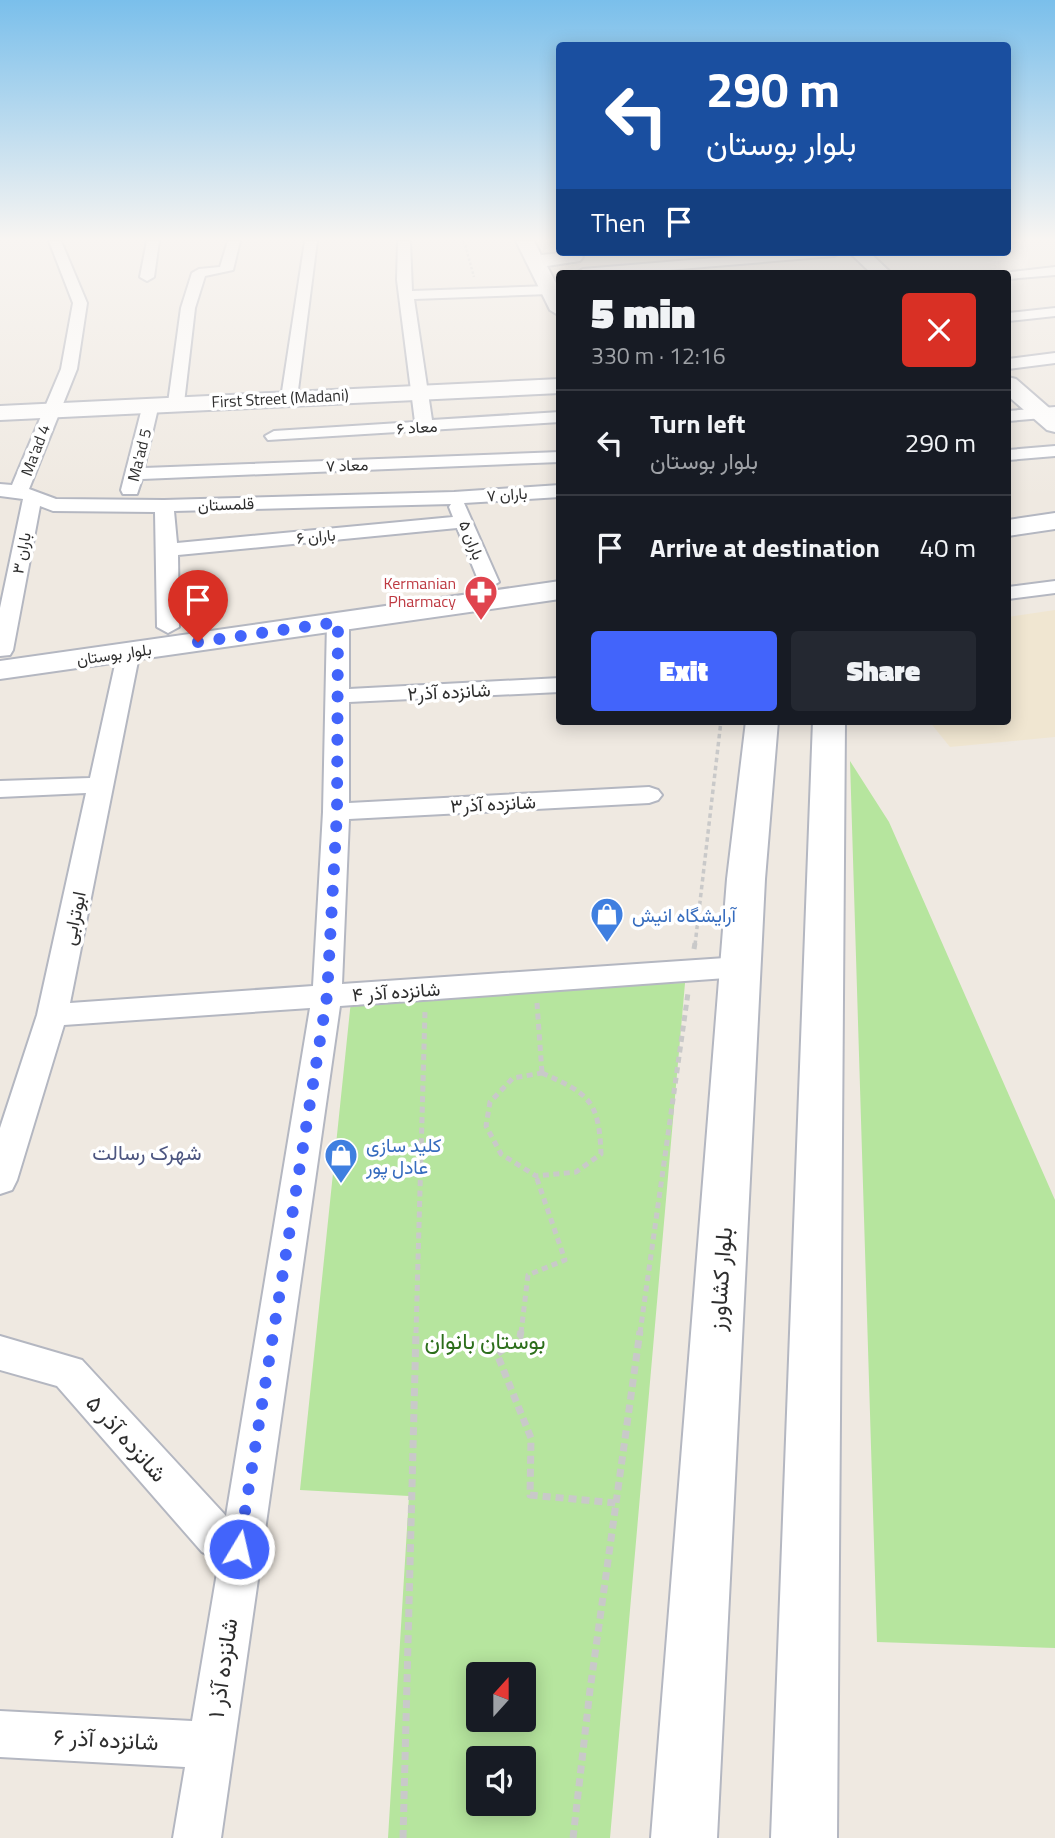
<!DOCTYPE html>
<html lang="en">
<head>
<meta charset="utf-8">
<style>
	:root { --surface:#171b24; --page:#242831; --text:#f1f3f6; --muted:#9ea1a6; --line:#363941; --accent:#4264fb }
	body { margin:0; font-family:"Titillium Web",Vazirmatn,sans-serif; background:var(--page); color:var(--text); height:100vh; display:flex; flex-direction:column; font-size:26px; white-space:nowrap }
	* { box-sizing:border-box; margin:0 }
	p { font-size:23px; color:var(--muted) }
	.icon { flex:none; width:38px; height:38px; fill:none; stroke:currentColor; stroke-width:2; stroke-linecap:round; stroke-linejoin:round }
	.map { position:relative; flex:1; overflow:hidden }
	.side { position:absolute; left:556px; top:270px; width:455px; height:455px; display:flex; flex-direction:column; background:var(--surface); border-radius:7px; box-shadow:0 4px 18px #0003 }
	.side>* { flex:none }
	.top-card { position:absolute; left:556px; top:42px; width:455px; height:214px; border-radius:7px; box-shadow:0 4px 18px #0003; background:#1a4fa0; color:#fff; overflow:hidden }
	.needle { width:46px; rotate:21deg }
	.tools { position:absolute; left:466px; top:1662px; display:grid; gap:14px }
	.tools a { display:grid; place-items:center; width:70px; height:70px; border-radius:7px; background:var(--surface); box-shadow:0 4px 18px #0003; font-size:35px }
	.pin { position:absolute; display:grid; place-items:center; width:60px; height:60px; color:#fff; margin:-72px -30px; border-radius:50% 50% 50% 0; rotate:-45deg; box-shadow:0 0 7px #0007 }
	.pin .icon { rotate:45deg }
	.me { position:absolute; width:77px; margin:-38px; rotate:9deg; stroke-linejoin:round; filter:drop-shadow(0 0 5px #0008) }
	.turn { display:flex; align-items:center; gap:24px; height:147px; padding:0 35px; font-size:32px }
	.turn .icon { width:91px; height:91px; stroke-width:2.5 }
	.turn b { display:block; font-size:49px; line-height:60px }
	.then { display:flex; align-items:center; height:66px; padding:0 35px; background:#0003; gap:14px; font-size:26px }
	.round { display:grid; place-items:center; flex:none; width:74px; height:74px; border-radius:7px; background:var(--page) }
	.overview { display:flex; align-items:center; justify-content:space-between; height:119px; padding:0 35px }
	h1 { font-size:42px; font-weight:800; line-height:52px }
	.action { display:flex; gap:14px; margin-top:auto; padding:14px 35px }
	.action a { flex:1; height:80px; border-radius:7px; background:var(--accent); color:#fff; font-size:28px; font-weight:800; line-height:80px; text-align:center }
	.action a+a { background:var(--page); color:var(--text) }
	ul { padding:0; list-style:none }
	li { display:flex; align-items:center; gap:21px; height:105px; padding:0 35px; border-top:2px solid var(--line) }
	li div { flex:1 }
	li b { display:block; font-size:26px }
	li em { font-style:normal }
	.map>svg:first-child { display:block }
</style>
</head>
<body>
<div class="map">
<svg width="1055" height="1838" viewBox="0 0 1055 1838">
	<rect width="100%" height="100%" fill="#efe9e1"/>
	<path fill="#f0e6d1" d="M1055 610V737L950 747 929 721H1008V617Z"/>
	<path fill="#b6e59e" fill-rule="evenodd" d="M850 761 889 822 1055 1200V1648L877 1642Z
		M685 983 610 1838H388L409 1496 300 1490 352 991ZM478 1675H523V1720H478ZM478 1759H523V1804H478Z"/>
	<g fill="none" stroke-linecap="round" stroke-linejoin="round">
		<defs>
			<path id="street" d="M49 241H61L87 303 77 369 29 489 56 499 164 500 454 492 560 485V497L464 503 499 582 489 588 479 582 457 528 178 555 179 627 168 633 157 627 155 512 53 511 40 506 13 650 10 655 0 656V608L23 499 0 496V484L12 485 61 369 73 303ZM451 504 449 507 453 517 177 543 174 511Z
				M147 241H159L154 277 147 281 140 277Z
				M228 241H240L233 270 205 276 195 308 184 403 176 408 170 407 168 403 181 308 192 273 199 269 220 267Z
				M305 241H317L297 398 289 403 281 398Z
				M398 241H410L412 291 549 286 556 290 549 294 414 299 432 420 560 412V422L268 440 265 436 274 431 415 422 397 280Z
				M786 252H841L834 256 632 273H576L583 269Z
				M1055 267V275L1008 279V273H1003Z
				M1055 308V316L1008 321V313Z
				M1055 353V363L1008 369V359Z
				M151 399 159 404 144 468 560 452V462L142 479 137 494H123L121 490 143 404Z
				M1055 407V417L1008 421V411Z
				M1055 446V456L1008 460V450Z
				M1055 581V593L1008 599V587Z
				M338 616 349 622V689L560 678V692L349 702V803L649 787 658 790 662 795 658 800 649 803 349 819 342 984 740 957 750 960 755 967 750 974 740 977 340 1006 221 1838H173L185 1767 0 1757V1711L192 1721 219 1561 202 1552 57 1386 0 1370V1336L82 1360 226 1516 310 1008 64 1025 17 1180 12 1190 0 1194V1128L37 1015 86 793 0 797V781L90 778 118 651 129 644 137 646 140 651 70 1003 313 986 323 812 327 622Z"/>
			<path id="secondary" d="M516 241H534L541 255 576 252 583 257 580 261 547 266 560 291V316L550 310Z
				M849 252H869L891 273H871Z
				M1008 377 1016 379 1055 413V432L1047 430 1008 396Z
				M560 379V393L0 420V406Z
				M1055 513V529L1008 536V520Z
				M560 581V599L0 679V661Z
				M746 721H778L765 879 717 1838H651L727 879Z
				M813 721H845L837 1838H771Z"/>
		</defs>
		<use href="#street" stroke="#b4b7c1" stroke-width="4"/>
		<use href="#secondary" stroke="#b4b7c1" stroke-width="4"/>
		<path stroke="#c9c9c9" stroke-width="2.5" stroke-dasharray="2.5 2" stroke-linecap="butt" d="M464 241 474 277"/>
		<path stroke="#c9c9c9" stroke-width="3.5" stroke-dasharray="4.5 3.5" stroke-linecap="butt" d="M695 945 721 721"/>
		<path stroke="#c9c9c9" stroke-width="5" stroke-dasharray="6 4.5" stroke-linecap="butt" d="M694 949 695 943
			M537 1003 542 1073
			M542 1073C589 1094 599 1100 601 1154L576 1172 536 1176 501 1154 486 1126 490 1102 513 1078Z
			M416 1333 425 1011
			M521 1333 528 1275 565 1260 536 1176
			M640 1333 688 993"/>
		<path stroke="#c9c9c9" stroke-width="7" stroke-dasharray="8 5" stroke-linecap="butt" d="M521 1331 520 1337 497 1354 531 1438 530 1495 616 1503
			M403 1838 416 1331
			M573 1838 590 1690 640 1331"/>
		<use href="#street" fill="#fff" fill-rule="evenodd"/>
		<use href="#secondary" fill="#fff" fill-rule="evenodd"/>
	</g>
	<linearGradient id="sky" x2="0" y2="1"><stop stop-color="#7abfeb"/><stop offset="0.48" stop-color="#f8f5f2"/><stop offset="1" stop-color="#f8f5f2" stop-opacity="0"/></linearGradient>
	<rect width="1055" height="498" fill="url(#sky)"/>
	<g fill="none" stroke-linecap="round" stroke-linejoin="round">
		<path stroke="#4264fb" stroke-width="12" stroke-dasharray="0 21.6" d="M198 642 338 622 337 812 327 996 239 1549"/>
	</g>
	<defs>
		<symbol id="pharmacy-pin" viewBox="-11 -11 22 30"><path d="M0 17L-7.5 6A9.5 9.5 0 1 1 7.5 6Z" fill="#e0444e" stroke="#fff"/><path d="M-2-6h4v4h4v4h-4v4h-4v-4h-4v-4h4Z" fill="#fff"/></symbol>
		<symbol id="shop-pin" viewBox="-11 -11 22 30"><path d="M0 17L-7.5 6A9.5 9.5 0 1 1 7.5 6Z" fill="#3f7fe0" stroke="#fff"/><path d="M-5-2.5h2.3a2.7 3.5 0 0 1 5.4 0H5L5.5 6h-11ZM-1.5-2.5h3a1.5 2.3 0 0 0-3 0Z" fill="#fff"/></symbol>
	</defs>
	<g fill-rule="evenodd">
		<use href="#pharmacy-pin" x="462" y="573" width="38" height="52"/>
		<use href="#shop-pin" x="588" y="895" width="38" height="52"/>
		<use href="#shop-pin" x="322" y="1136" width="38" height="52"/>
	</g>
	<g text-anchor="middle" dominant-baseline="central" stroke-width="7" stroke-linejoin="round" paint-order="stroke">
		<g font-size="16" fill="#2e2e2e" stroke="#fff">
			<text transform="translate(280 398) rotate(-3)">First Street (Madani)</text>
			<text transform="translate(417 427) rotate(-4)">معاد ۶</text>
			<text transform="translate(35 450) rotate(-69)">Ma'ad 4</text>
			<text transform="translate(139 455) rotate(-76)">Ma'ad 5</text>
			<text transform="translate(347 465) rotate(-2)">معاد ۷</text>
			<text transform="translate(507 494) rotate(-4)">باران ۷</text>
			<text transform="translate(226 504) rotate(-2)">قلمستان</text>
			<text transform="translate(316 536) rotate(-5)">باران ۶</text>
			<text transform="translate(472 540) rotate(68)">باران ۵</text>
			<text transform="translate(21 553) rotate(-79)">باران ۳</text>
			<text transform="translate(114 654) rotate(-8)">بلوار بوستان</text>
		</g>
		<g font-size="16" fill="#be3a42" stroke="#fff" text-anchor="end">
			<text x="456" y="583">Kermanian<tspan x="456" dy="18">Pharmacy</tspan></text>
		</g>
		<g font-size="19" fill="#2e2e2e" stroke="#fff">
			<text transform="translate(449 691) rotate(-3)">شانزده آذر۲</text>
			<text transform="translate(493 803) rotate(-3)">شانزده آذر۳</text>
			<text transform="translate(73 918) rotate(-78)">ابوترابی</text>
			<text transform="translate(396 991) rotate(-4)">شانزده آذر ۴</text>
		</g>
		<g font-size="19" fill="#366cbe" stroke="#fff" text-anchor="start">
			<text x="632" y="914">آرایشگاه انیش</text>
			<text x="366" y="1144">کلید سازی<tspan x="366" dy="22">عادل پور</tspan></text>
		</g>
		<g font-size="21" fill="#4d5680" stroke="#fff">
			<text x="147" y="1152">شهرک رسالت</text>
		</g>
		<g font-size="23" fill="#2e2e2e" stroke="#fff">
			<text transform="translate(720 1279) rotate(-86)">بلوار کشاورز</text>
			<text transform="translate(127 1438) rotate(48)">شانزده آذر ۵</text>
			<text transform="translate(222 1668) rotate(-82)">شانزده آذر ۱</text>
			<text transform="translate(106 1739) rotate(3)">شانزده آذر ۶</text>
		</g>
		<g font-size="23" fill="#2c6e1b" stroke="#fff">
			<text x="485" y="1340">بوستان بانوان</text>
		</g>
	</g>
</svg>
<div class="tools">
<a><svg class="needle" viewBox="-14 -14 28 28"><path d="M0-13l5 13h-10z" fill="#e53935"/><path d="M0 13l5-13h-10z" fill="#9ea1a6"/></svg></a>
<a><svg class="icon" aria-label="sound" viewBox="0 0 24 24"><path d="M4 9h4l5-4v14l-5-4H4zM17 9q2 3 0 6"/></svg></a>
</div>
<div class="pin" style="left:198px;top:642px;background:#d93025"><svg class="icon" aria-label="arrive" viewBox="0 0 24 24"><path d="M6 21V4h12l-3 4 3 4H6"/></svg></div>
<svg class="me" style="left:239px;top:1549px" viewBox="-20 -20 40 40"><circle r="17" fill="#4264fb" stroke="#fff" stroke-width="3"/><path d="M0-11L8 9 0 5-8 9z" fill="#fff"/></svg>
<div class="top-card">
<div class="turn"><svg class="icon" aria-label="left" viewBox="0 0 24 24"><path d="M17 20v-9H6M10 6l-5 5 5 5"/></svg><div><b>290 m</b>بلوار بوستان</div></div>
<div class="then">Then<svg class="icon" aria-label="arrive" viewBox="0 0 24 24"><path d="M6 21V4h12l-3 4 3 4H6"/></svg></div>
</div>
<section class="side">
<div class="overview"><div><h1>5 min</h1><p>330 m · 12:16</p></div><a class="round" style="background:#d93025;color:#fff"><svg class="icon" aria-label="close" viewBox="0 0 24 24"><path d="M6 6l12 12M18 6L6 18"/></svg></a></div>
<ul>
<li><svg class="icon" aria-label="left" viewBox="0 0 24 24"><path d="M17 20v-9H6M10 6l-5 5 5 5"/></svg><div><b>Turn left</b><p>بلوار بوستان</p></div><em>290 m</em></li>
<li><svg class="icon" aria-label="arrive" viewBox="0 0 24 24"><path d="M6 21V4h12l-3 4 3 4H6"/></svg><div><b>Arrive at destination</b></div><em>40 m</em></li>
</ul>
<div class="action"><a>Exit</a><a>Share</a></div>
</section>
</div>
</body>
</html>
